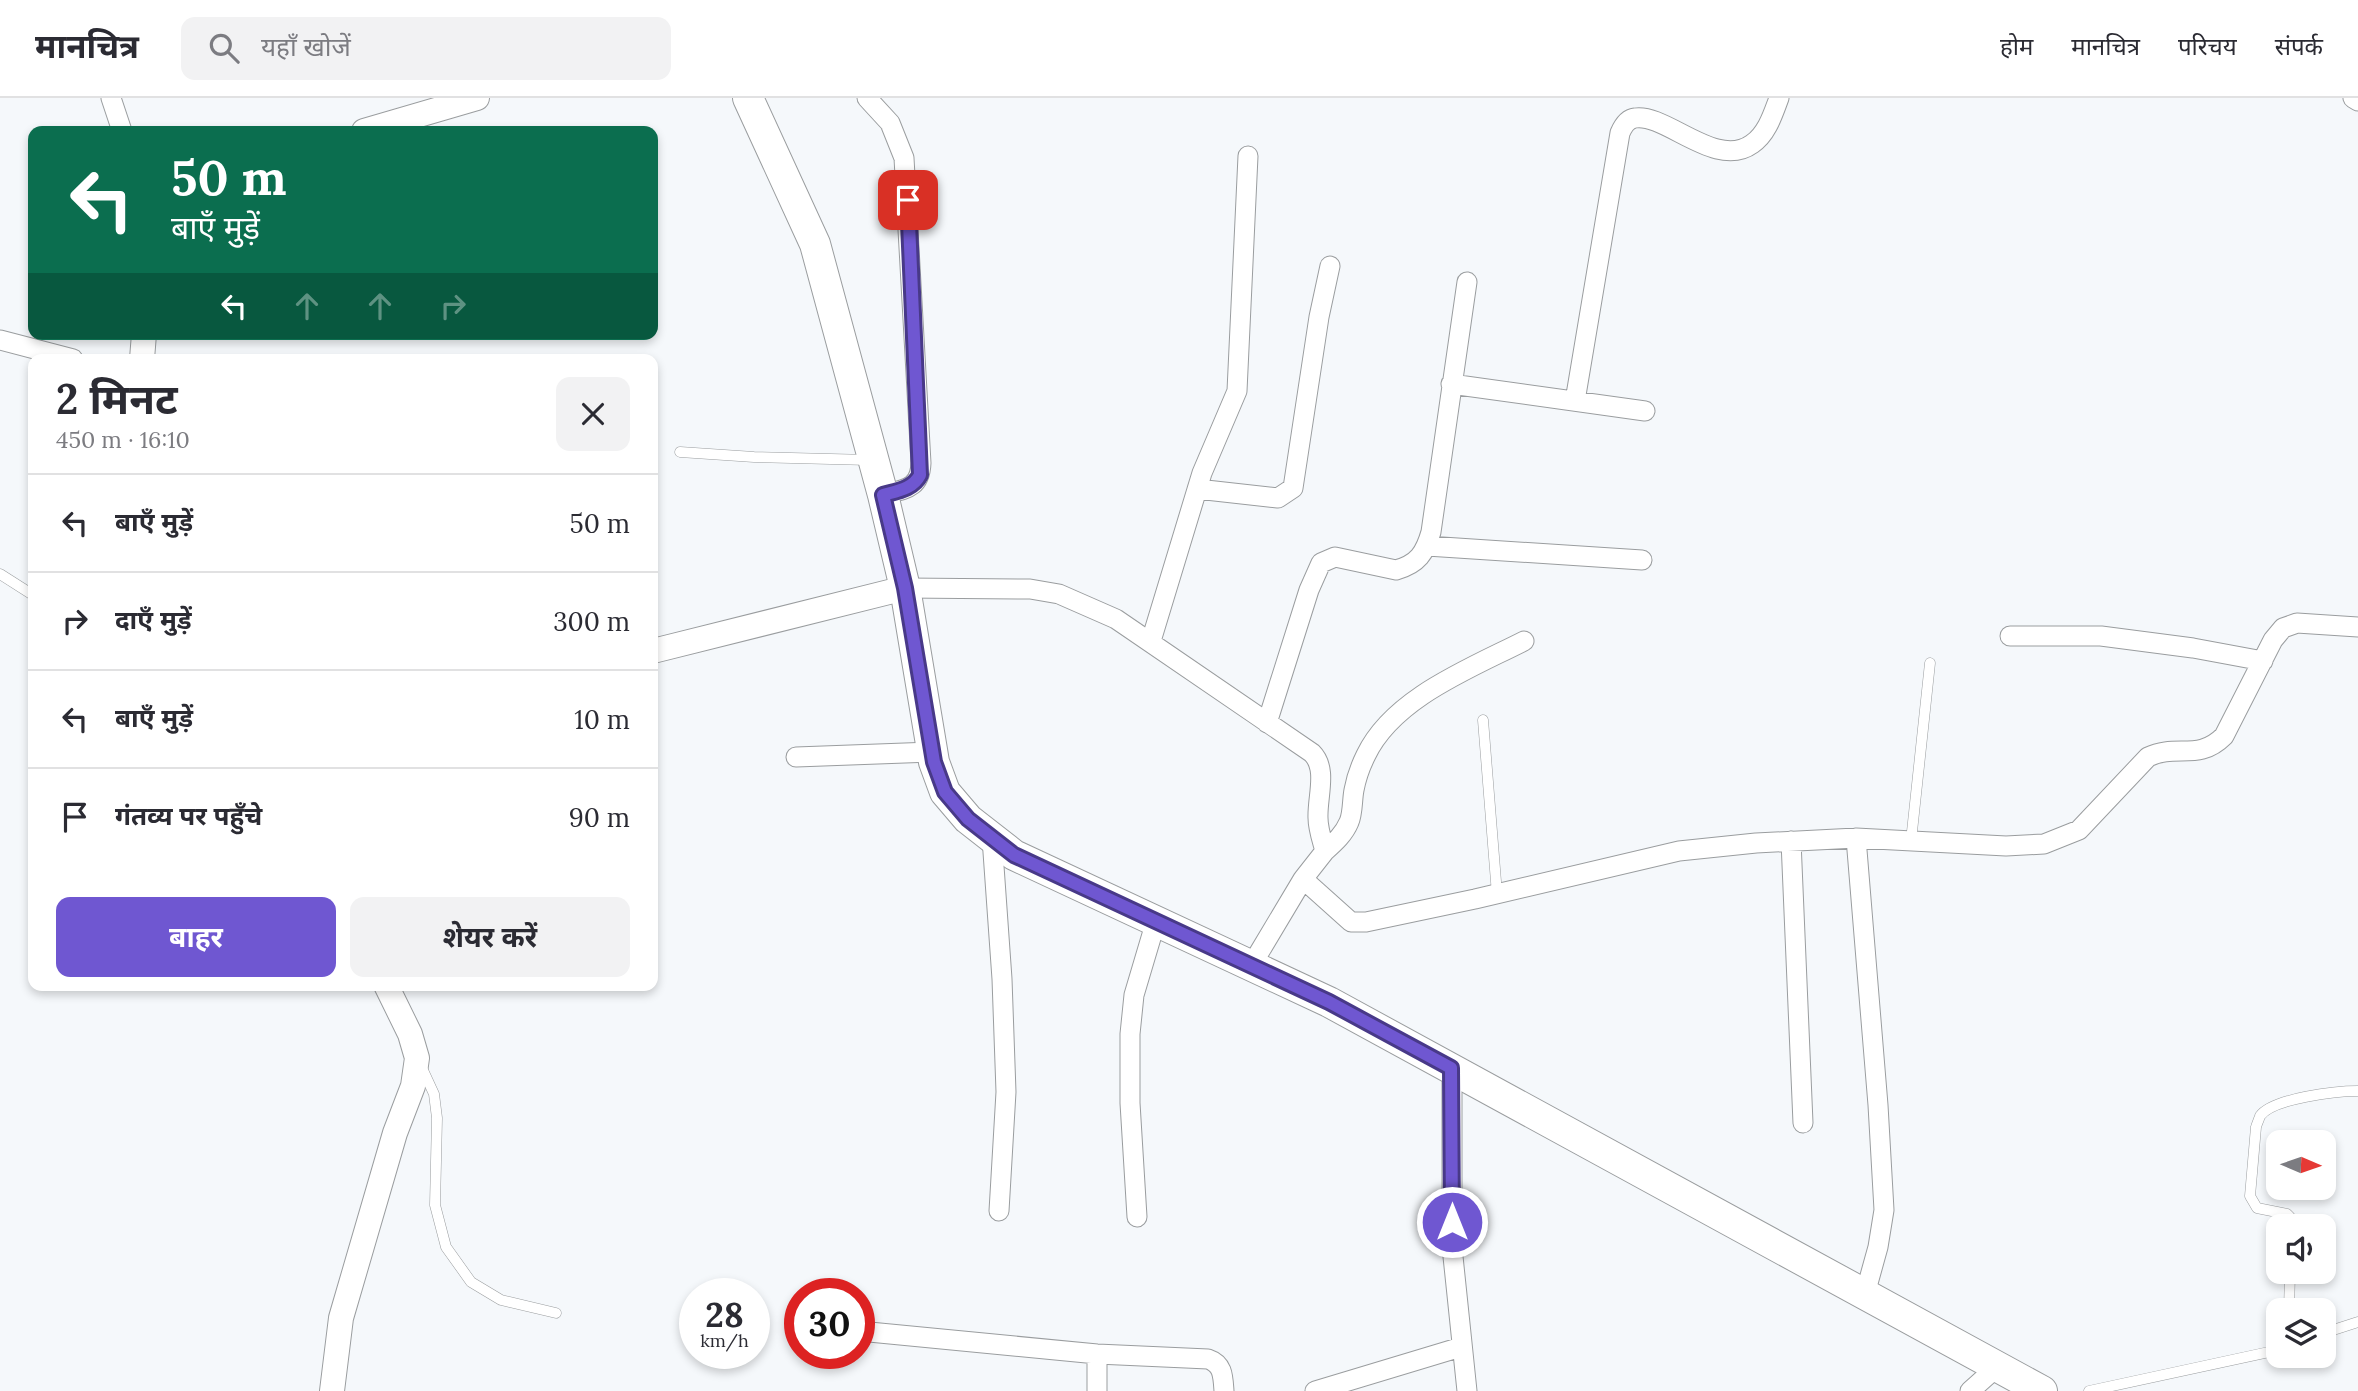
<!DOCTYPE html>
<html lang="hi">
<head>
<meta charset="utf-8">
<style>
	:root { --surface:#fff; --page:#f2f2f3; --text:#2b2b33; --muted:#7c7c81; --line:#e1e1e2; --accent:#6f57d1 }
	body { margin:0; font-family:Lora,"Noto Sans Devanagari",serif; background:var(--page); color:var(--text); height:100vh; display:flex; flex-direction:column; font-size:26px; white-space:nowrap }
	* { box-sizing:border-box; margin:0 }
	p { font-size:23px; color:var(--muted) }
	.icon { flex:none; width:38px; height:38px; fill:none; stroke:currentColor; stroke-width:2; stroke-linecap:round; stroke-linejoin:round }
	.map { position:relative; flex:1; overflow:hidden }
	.details { position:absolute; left:28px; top:256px; width:630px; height:637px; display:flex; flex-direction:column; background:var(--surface); border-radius:14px; box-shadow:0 4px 10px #0003 }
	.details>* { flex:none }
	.top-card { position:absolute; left:28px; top:28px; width:630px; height:214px; border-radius:14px; box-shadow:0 4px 10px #0003; background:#0b6e4f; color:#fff; overflow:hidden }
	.needle { width:46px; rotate:92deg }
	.buttons { position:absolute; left:2266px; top:1032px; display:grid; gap:14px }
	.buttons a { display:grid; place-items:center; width:70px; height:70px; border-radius:14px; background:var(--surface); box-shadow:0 4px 10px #0003; font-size:35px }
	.speed { position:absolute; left:679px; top:1180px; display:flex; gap:14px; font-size:35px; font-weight:700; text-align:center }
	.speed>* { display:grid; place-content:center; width:91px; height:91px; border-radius:50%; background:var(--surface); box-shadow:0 4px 10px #0003; line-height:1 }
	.speed small { font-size:18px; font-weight:400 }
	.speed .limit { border:10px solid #d22; background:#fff; color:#111 }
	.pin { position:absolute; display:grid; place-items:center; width:60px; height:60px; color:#fff; margin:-30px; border-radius:14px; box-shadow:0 4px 10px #0006 }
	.me { position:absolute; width:77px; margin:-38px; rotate:0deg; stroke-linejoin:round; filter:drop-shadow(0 0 5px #0008) }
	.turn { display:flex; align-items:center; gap:24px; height:147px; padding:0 28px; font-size:32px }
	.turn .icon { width:91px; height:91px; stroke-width:2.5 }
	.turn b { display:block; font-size:49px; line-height:60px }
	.lanes { display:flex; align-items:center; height:66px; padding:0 28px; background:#0003; justify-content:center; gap:35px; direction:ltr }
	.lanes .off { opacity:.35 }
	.round { display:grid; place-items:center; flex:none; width:74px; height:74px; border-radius:14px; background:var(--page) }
	.overview { display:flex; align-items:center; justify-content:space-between; height:119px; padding:0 28px }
	h1 { font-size:42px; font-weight:700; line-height:52px }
	.button { display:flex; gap:14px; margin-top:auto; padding:14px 28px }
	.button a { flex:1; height:80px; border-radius:14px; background:var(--accent); color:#fff; font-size:28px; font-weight:700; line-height:80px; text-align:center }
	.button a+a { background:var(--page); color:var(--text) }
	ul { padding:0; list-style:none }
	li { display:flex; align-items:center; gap:21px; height:98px; padding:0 28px; border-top:2px solid var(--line) }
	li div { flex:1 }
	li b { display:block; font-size:26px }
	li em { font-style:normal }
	header { display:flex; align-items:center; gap:42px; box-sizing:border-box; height:98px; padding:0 35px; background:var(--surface); border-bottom:2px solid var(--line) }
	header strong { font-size:33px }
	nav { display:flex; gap:38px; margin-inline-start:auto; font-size:24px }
	.search { width:490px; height:63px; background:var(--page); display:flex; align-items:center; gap:18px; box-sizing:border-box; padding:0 24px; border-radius:14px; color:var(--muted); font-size:26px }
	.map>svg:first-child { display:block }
</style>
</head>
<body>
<header>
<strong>मानचित्र</strong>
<div class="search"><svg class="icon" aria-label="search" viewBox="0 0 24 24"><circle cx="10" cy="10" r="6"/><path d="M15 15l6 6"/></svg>यहाँ खोजें</div>
<nav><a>होम</a><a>मानचित्र</a><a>परिचय</a><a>संपर्क</a></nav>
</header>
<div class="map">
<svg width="2358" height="1293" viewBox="0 0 2358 1293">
	<rect width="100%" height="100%" fill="#f5f8fb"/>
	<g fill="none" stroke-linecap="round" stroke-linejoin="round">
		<defs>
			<path id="service" d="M680 354 754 359 870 362
				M0 476 33 497
				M1483 622 1497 796
				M1911 743 1930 565
				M422 970 434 996 437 1020 435 1107 446 1149 471 1184 501 1202 556 1215
				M2292 1129 2290 1119 2287 1116 2257 1110 2250 1098 2256 1029C2256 1028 2260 1019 2260 1018 2273 1000 2337 993 2358 993
				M2289 1213 2290 1174
				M2324 1235 2358 1224
				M2089 1293 2278 1252"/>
			<path id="minor" d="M111 0 122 33
				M867 0 890 25 904 60 921 365C920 391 905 391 883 397
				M2353 0 2358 3
				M0 242 73 261
				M1451 286 1645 313
				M1575 303 1620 35C1623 28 1627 21 1635 20 1666 15 1716 72 1752 46 1767 36 1773 16 1779 0
				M1197 391 1278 400 1293 390 1319 219 1330 168
				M1427 448 1642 462
				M905 490 1030 491 1059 496 1116 521 1312 655C1328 671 1317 699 1318 720 1318 731 1322 742 1325 753L1303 781
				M2010 538H2101L2193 550 2263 563
				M1151 543 1202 375 1237 293 1248 58
				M1267 625 1309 492 1321 465 1335 459 1396 472C1418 466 1425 455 1431 434L1467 184
				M796 659 932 654
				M992 740 1002 881 1006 994 999 1113
				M1856 740 1878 1007 1884 1112 1878 1149 1865 1196
				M1791 743 1803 1025
				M1325 753C1335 744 1344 736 1349 724 1353 715 1352 702 1354 692 1356 681 1361 667 1366 657 1393 600 1471 570 1524 543
				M1251 868 1303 781 1351 824H1366L1475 801 1679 753 1756 745 1856 740 2006 748 2044 746 2079 732 2148 659C2177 645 2198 664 2224 638L2273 542 2283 530 2297 525 2358 529
				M1452 970V1149L1467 1293
				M1137 1119 1130 1005V936L1134 897 1156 823
				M859 1233 1097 1256 1208 1261C1223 1266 1223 1278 1224 1293
				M1097 1256V1293
				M1315 1293 1461 1249
				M1970 1293 1998 1268"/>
			<path id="tertiary" d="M364 33 477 0
				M142 261 144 236
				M653 553 905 490
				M332 1293 341 1220 395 1035 413 988 417 960 410 936 386 887"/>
			<path id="primary" d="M748 0 815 146 883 397 905 490 934 664 945 694 968 721 1014 757 1329 904 2042 1293"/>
		</defs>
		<use href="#service" stroke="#9a9d9f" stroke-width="11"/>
		<use href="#minor" stroke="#9a9d9f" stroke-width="21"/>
		<use href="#tertiary" stroke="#9a9d9f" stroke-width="26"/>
		<use href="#primary" stroke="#9a9d9f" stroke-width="32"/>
		<use href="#service" stroke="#fff" stroke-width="10"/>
		<use href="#minor" stroke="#fff" stroke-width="19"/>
		<use href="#tertiary" stroke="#fff" stroke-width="24"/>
		<use href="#primary" stroke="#fff" stroke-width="30"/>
	</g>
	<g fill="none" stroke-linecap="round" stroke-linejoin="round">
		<defs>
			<path id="route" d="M908 102 920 377C913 391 897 393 883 397L905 490 934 664 945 694 968 721 1014 757 1329 904 1451 970 1452 1124"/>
		</defs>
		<use href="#route" stroke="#483988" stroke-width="18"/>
		<use href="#route" stroke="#6f57d1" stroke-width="12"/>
	</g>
</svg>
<div class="buttons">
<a><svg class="needle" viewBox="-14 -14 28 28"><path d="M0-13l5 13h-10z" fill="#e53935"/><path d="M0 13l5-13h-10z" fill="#7c7c81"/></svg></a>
<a><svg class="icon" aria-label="sound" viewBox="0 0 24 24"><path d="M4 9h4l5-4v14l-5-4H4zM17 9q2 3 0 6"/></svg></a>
<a><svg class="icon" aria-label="layers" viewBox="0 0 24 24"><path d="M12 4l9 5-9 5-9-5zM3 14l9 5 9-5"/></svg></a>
</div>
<div class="speed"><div>28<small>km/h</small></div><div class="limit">30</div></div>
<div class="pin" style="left:908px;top:102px;background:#d93025"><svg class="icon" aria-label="arrive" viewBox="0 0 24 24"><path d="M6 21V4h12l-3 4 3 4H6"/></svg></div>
<svg class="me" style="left:1452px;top:1124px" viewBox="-20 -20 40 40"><circle r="17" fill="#6f57d1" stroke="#fff" stroke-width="3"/><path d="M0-11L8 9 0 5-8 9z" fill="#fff"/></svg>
<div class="top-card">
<div class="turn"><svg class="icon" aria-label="left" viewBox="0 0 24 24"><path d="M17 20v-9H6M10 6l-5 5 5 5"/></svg><div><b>50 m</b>बाएँ मुड़ें</div></div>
<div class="lanes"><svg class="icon" aria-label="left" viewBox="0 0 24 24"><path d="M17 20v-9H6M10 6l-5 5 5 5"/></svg><svg class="icon off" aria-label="ahead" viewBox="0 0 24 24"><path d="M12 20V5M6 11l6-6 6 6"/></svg><svg class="icon off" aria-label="ahead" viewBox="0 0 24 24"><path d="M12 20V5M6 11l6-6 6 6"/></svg><svg class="icon off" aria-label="right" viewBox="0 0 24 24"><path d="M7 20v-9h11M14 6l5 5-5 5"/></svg></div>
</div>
<section class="details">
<div class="overview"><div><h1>2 मिनट</h1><p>450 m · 16:10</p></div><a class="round"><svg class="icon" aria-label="close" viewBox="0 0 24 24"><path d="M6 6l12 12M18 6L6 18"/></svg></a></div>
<ul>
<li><svg class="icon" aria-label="left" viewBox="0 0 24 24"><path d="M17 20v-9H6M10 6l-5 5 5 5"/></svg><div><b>बाएँ मुड़ें</b></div><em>50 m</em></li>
<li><svg class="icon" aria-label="right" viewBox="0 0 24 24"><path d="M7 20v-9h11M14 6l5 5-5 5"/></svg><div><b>दाएँ मुड़ें</b></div><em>300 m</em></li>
<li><svg class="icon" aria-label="left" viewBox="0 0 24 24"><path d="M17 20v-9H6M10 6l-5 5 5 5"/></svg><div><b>बाएँ मुड़ें</b></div><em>10 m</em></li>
<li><svg class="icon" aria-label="arrive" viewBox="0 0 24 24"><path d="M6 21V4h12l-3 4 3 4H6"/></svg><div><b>गंतव्य पर पहुँचे</b></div><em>90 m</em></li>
</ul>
<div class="button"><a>बाहर</a><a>शेयर करें</a></div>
</section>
</div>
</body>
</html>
